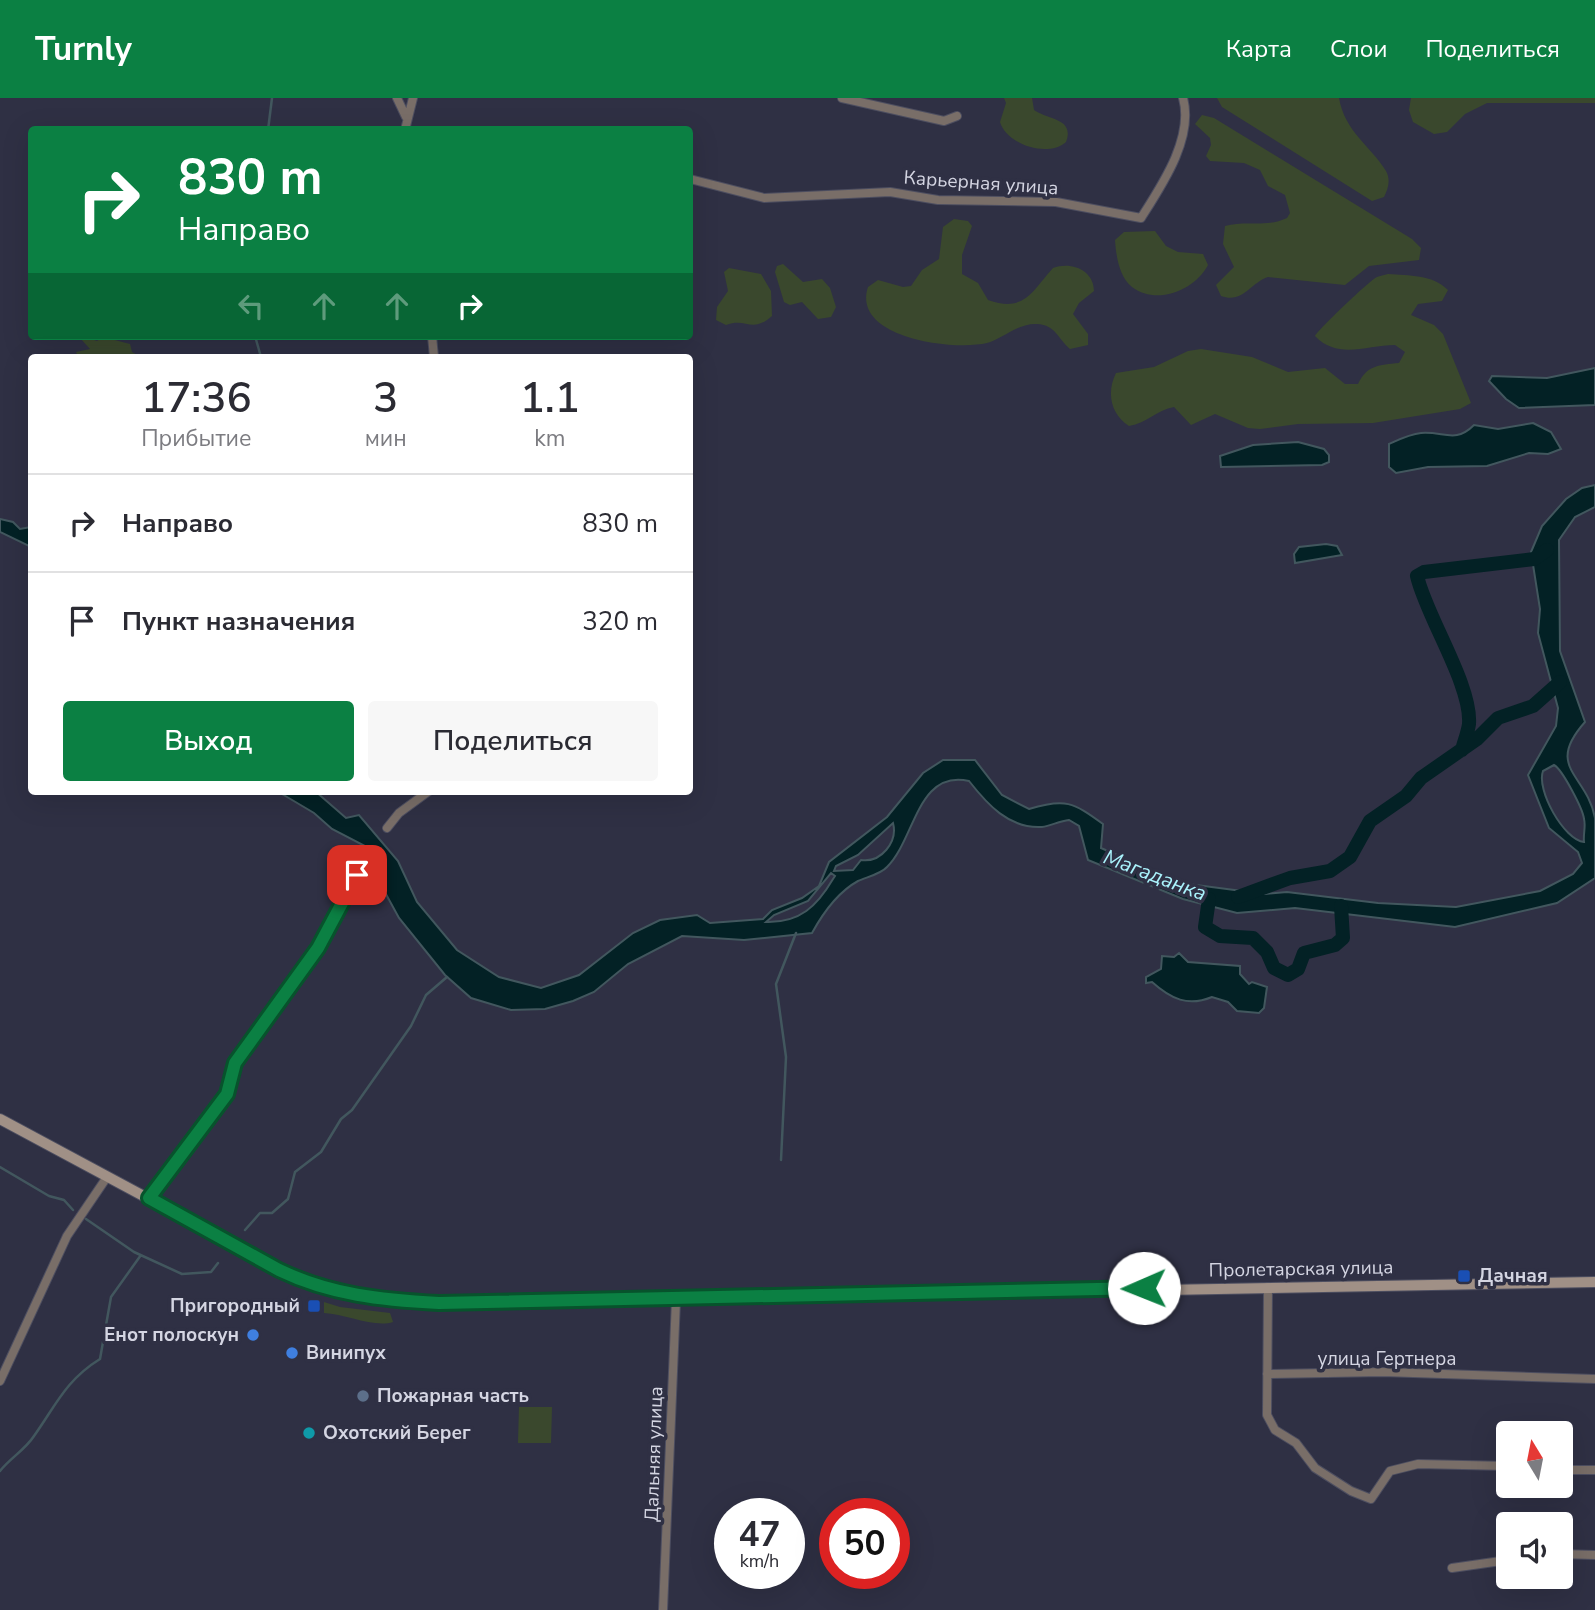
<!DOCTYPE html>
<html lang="ru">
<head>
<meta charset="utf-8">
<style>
	:root { --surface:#fff; --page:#f7f7f7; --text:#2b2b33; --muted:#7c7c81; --line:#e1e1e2; --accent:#0b8043 }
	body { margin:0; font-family:"Nunito Sans",sans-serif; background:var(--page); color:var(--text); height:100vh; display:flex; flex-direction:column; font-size:26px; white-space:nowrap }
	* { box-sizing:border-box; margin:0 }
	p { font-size:23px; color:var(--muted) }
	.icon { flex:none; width:38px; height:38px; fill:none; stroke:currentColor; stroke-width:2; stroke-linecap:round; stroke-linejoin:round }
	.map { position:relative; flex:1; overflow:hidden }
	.panel { position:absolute; left:28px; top:256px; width:665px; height:441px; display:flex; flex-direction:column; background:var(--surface); border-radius:7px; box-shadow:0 7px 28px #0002 }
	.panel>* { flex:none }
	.hud { position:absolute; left:28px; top:28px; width:665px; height:214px; border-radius:7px; box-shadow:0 7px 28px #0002; background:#0b8043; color:#fff; overflow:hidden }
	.needle { width:46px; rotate:350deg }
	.buttons { position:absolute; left:1496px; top:1323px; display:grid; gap:14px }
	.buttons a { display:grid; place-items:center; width:77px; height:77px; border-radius:7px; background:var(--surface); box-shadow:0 7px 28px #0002; font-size:35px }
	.speed { position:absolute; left:714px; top:1400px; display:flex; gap:14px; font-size:35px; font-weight:700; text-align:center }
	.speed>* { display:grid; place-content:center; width:91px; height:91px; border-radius:50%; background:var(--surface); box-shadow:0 7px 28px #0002; line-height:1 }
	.speed small { font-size:18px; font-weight:400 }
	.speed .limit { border:10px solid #d22; background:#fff; color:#111 }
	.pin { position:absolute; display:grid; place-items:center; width:60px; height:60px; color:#fff; margin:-30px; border-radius:14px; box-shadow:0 4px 10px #0006 }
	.me { position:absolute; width:77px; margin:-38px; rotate:269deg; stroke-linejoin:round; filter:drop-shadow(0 0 5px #0008) }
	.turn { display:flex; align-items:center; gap:24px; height:147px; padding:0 35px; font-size:32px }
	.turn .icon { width:91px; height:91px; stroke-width:2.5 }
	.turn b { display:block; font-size:49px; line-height:60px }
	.lanes { display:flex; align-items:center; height:66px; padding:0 35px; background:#0003; justify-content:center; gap:35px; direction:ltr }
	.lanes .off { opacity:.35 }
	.eta { display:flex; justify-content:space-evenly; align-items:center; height:119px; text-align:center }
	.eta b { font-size:42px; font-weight:600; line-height:49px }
	.button { display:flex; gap:14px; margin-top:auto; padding:14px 35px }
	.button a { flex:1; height:80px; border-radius:7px; background:var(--accent); color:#fff; font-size:28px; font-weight:600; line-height:80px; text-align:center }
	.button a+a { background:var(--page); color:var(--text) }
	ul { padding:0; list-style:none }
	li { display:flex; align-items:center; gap:21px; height:98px; padding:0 35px; border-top:2px solid var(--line) }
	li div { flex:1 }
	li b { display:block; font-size:26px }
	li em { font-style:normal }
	header { display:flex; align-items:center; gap:42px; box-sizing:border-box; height:98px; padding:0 35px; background:var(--accent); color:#fff }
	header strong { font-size:33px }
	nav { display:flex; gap:38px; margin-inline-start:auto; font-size:24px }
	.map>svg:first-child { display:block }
</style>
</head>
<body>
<header>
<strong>Turnly</strong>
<nav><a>Карта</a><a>Слои</a><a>Поделиться</a></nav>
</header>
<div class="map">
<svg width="1595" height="1512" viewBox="0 0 1595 1512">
	<rect width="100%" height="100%" fill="#2f3044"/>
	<path fill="#3a482d" d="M1004 0H1032L1034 12C1048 22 1075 20 1066 44 1048 60 1007 47 1000 24L1006 5Z
		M1217 0H1339C1345 34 1370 47 1386 73 1391 82 1388 91 1384 99L1372 103 1222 9Z
		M1411 0H1595V5H1487L1465 16 1447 34 1434 36 1413 24 1409 12Z
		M1202 17 1214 20 1412 141 1421 150 1419 162 1369 168 1345 187 1268 179C1250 185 1243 206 1221 198L1216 187 1234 169 1223 146 1225 128C1246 122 1266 130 1287 120L1290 115 1285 97 1268 88 1260 72 1244 65 1210 63 1206 58 1211 47 1210 40 1195 26Z
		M954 121 968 123 972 128 962 157V176L978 185 988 202C1025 215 1032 193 1053 170 1071 163 1094 172 1094 193L1079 205 1073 216 1088 236V247L1070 251C1058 241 1056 227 1037 226 1018 225 1004 240 987 245 954 253 851 240 868 189L878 182 903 189 911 188 922 172 939 161 943 129Z
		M1155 133 1166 148 1178 154 1203 156 1208 167C1195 192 1157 208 1132 189 1119 179 1116 157 1115 142L1124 134Z
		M783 166 803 184 822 181 830 190 836 209 831 219 818 221 802 204 790 207 784 204 775 174 777 168Z
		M729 170 761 176 771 193 772 218C752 236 746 219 726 227L716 222 717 209 728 193 724 174Z
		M1388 176C1409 178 1432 176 1448 192L1442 203 1418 206 1411 217 1434 227 1443 236 1471 305 1460 311 1373 325 1298 326 1260 331 1248 330 1215 316 1191 327 1174 309C1157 312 1147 325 1129 328 1111 316 1106 295 1116 275L1154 269 1188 253 1201 251 1252 259 1288 274 1325 270 1345 286H1358C1367 267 1379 267 1399 265L1405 254 1395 247C1367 247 1338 262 1315 238 1319 231 1370 182 1377 179 1380 178 1384 177 1388 176Z
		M82 238 97 243 103 239 130 246 132 254 141 259H78L76 254 90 251 80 240Z
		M324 1204 340 1209 390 1215 393 1224C374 1230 346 1216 324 1215Z
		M519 1309H552L551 1345H518Z"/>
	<path fill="#032125" stroke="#42575e" stroke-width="2" fill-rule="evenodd" d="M1595 270V307L1519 310 1506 301 1489 283 1492 278 1547 280Z
		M1533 325 1551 334 1561 351 1548 356 1529 355 1487 368 1428 369 1396 375 1389 369V346C1400 341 1410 336 1421 335 1444 333 1455 346 1474 327L1498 331Z
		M1298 344 1324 351 1329 357V364L1322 367 1221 369 1220 358 1253 347Z
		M1595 387V409L1575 419 1559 442 1560 553 1585 624C1544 670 1587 676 1595 720 1595 739 1595 761 1595 780L1557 805 1455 829 1295 810 1237 815 1183 801 1088 762 1079 728 1069 722C1059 723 1051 728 1042 729 1009 731 987 706 969 683 917 671 915 742 887 769 881 776 867 779 858 783 838 794 823 815 812 835L744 842 682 838 628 866 594 894 573 903 545 911 511 912 471 900 445 877 399 820 381 787 373 758 365 748 332 731 314 715 277 693H315L346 720 359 717 398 763 417 804 457 852 499 879 541 890 579 877 633 835 660 822 697 817 710 825 763 821 772 812 802 800 819 788 829 764 887 719 923 675 943 662H975L1002 697 1029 711C1065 700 1073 704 1103 726L1101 750 1181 785 1265 796 1287 794 1378 805 1456 809 1540 793 1573 776 1582 765 1578 754 1549 730 1528 677 1556 628 1558 610 1538 535 1540 511 1531 454 1542 428 1566 401 1582 390ZM1554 667C1562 671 1583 711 1584 721 1586 728 1583 736 1584 744 1564 742 1536 692 1543 673ZM893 725C898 744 881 765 861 762L853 772 834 773 836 768 858 757ZM831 775 835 778 833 781C817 808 800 825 766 824L774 817 808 803Z
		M0 421 13 424 20 431 31 429V449L0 434Z
		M1326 446 1337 448 1342 457 1295 465 1294 456 1299 449Z
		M1179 855 1188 864 1240 868V876L1249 886 1252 884 1267 889 1264 910 1259 915 1237 913 1228 904 1212 899C1188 909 1171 901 1152 884L1146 885V879L1161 871 1162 858 1174 859Z"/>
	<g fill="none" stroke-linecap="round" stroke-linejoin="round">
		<path stroke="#42575e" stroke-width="2.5" d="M268 32 272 0
			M255 238 261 259
			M781 1062 786 959 776 886 796 835
			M0 1069 49 1098 64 1102 73 1112
			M86 1121 134 1154 182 1176 211 1174 218 1165
			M245 1132 260 1115H272L288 1101 295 1074 321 1054 341 1021 352 1012 411 928 426 897 447 879
			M0 1373C10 1360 25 1352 34 1338 56 1307 66 1282 100 1261L111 1199 141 1157"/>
		<path stroke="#032125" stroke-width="14" d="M1462 652C1464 644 1468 634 1469 626 1472 587 1426 518 1417 478L1424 474 1534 461 1547 452
			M1238 799 1290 780 1330 773 1350 759 1370 723 1406 698 1421 680 1477 641 1498 620 1533 608 1560 584
			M1209 801 1205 829 1220 838 1253 840 1267 854 1274 870 1288 877 1298 871 1304 855 1335 847 1343 840 1341 808"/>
		<defs>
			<path id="street" d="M397 0 406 19
				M842 0 944 23 957 18
				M405 32 413 0
				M690 81 764 100 890 94 938 102 1056 104 1141 120C1162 87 1194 40 1183 0
				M432 238 434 259
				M387 730 399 715 429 693
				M149 1100 227 996 235 965 318 850 341 801 369 757
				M1268 1189 1267 1317 1275 1332 1296 1345 1315 1370 1351 1393 1371 1401 1390 1373 1418 1366 1508 1368
				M1267 1276 1383 1274 1595 1281
				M0 1283 67 1138 107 1079
				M1561 1372H1595
				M1561 1456 1595 1457
				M1452 1470 1508 1462
				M663 1512 676 1202"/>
			<path id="secondary" d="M0 1021 300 1182C381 1208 444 1205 527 1204L1595 1184"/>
		</defs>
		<use href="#street" stroke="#4d4e60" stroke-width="10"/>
		<use href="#secondary" stroke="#4d4e60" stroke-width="12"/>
		<use href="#street" stroke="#796e68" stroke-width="8"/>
		<use href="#secondary" stroke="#a09086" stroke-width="10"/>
	</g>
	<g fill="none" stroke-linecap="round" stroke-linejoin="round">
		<defs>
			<path id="route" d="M357 777 318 850 235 965 227 996 149 1100 279 1172C331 1197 382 1202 439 1205L1144 1190"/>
		</defs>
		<use href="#route" stroke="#07532c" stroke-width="18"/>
		<use href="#route" stroke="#0b8043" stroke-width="12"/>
	</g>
	<g fill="#1a4fb4" stroke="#2f3044" stroke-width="2.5">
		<rect x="1457" y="1171" width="14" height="14" rx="3.5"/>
		<rect x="307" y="1201" width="14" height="14" rx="3.5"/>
	</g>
	<g fill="#3f7fe0" stroke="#2f3044" stroke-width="2.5">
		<circle cx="253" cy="1237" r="7"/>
		<circle cx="292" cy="1255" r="7"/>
	</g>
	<circle fill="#5c6f8a" stroke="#2f3044" stroke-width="2.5" cx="363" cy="1298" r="7"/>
	<circle fill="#0f9aa8" stroke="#2f3044" stroke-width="2.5" cx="309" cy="1335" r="7"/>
	<g text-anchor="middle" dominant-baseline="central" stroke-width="7" stroke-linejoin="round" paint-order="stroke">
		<g font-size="19" fill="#d4d5e2" stroke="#2f3044">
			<text transform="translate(981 85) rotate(4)">Карьерная улица</text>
			<text transform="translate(1301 1171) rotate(-1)">Пролетарская улица</text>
			<text x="1387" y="1261">улица Гертнера</text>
			<text transform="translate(654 1356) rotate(-88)">Дальняя улица</text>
		</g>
		<g font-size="19" font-weight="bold" fill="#d4d5e2" stroke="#2f3044" text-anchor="start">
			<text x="1478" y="1178">Дачная</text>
			<text x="300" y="1208" text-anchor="end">Пригородный</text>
			<text x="239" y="1237" text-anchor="end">Енот полоскун</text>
			<text x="306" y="1255">Винипух</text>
			<text x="377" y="1298">Пожарная часть</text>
			<text x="323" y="1335">Охотский Берег</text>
		</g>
		<g font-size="21" font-style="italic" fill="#aaf3fc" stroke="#2f3044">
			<text transform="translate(1155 777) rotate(21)">Магаданка</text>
		</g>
	</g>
</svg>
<div class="buttons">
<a><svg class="needle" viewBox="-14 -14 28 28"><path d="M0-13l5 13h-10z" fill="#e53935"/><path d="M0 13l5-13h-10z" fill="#7c7c81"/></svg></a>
<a><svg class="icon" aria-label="sound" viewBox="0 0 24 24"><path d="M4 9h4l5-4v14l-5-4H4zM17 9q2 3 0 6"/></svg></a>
</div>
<div class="speed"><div>47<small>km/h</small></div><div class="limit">50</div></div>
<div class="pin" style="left:357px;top:777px;background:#d93025"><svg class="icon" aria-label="arrive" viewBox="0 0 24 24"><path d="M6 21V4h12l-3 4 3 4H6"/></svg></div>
<svg class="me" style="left:1144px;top:1190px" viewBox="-20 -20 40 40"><circle r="19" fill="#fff"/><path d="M0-13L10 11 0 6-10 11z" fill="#0b8043"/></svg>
<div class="hud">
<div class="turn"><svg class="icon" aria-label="right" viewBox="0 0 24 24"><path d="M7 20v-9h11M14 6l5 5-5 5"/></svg><div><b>830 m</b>Направо</div></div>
<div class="lanes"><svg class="icon off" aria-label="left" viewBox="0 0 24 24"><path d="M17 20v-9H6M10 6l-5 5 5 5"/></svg><svg class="icon off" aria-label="ahead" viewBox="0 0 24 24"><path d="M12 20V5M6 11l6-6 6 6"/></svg><svg class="icon off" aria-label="ahead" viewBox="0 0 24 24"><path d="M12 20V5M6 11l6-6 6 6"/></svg><svg class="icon" aria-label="right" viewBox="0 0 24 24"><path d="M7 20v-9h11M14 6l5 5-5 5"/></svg></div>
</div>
<section class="panel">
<div class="eta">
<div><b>17:36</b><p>Прибытие</p></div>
<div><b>3</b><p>мин</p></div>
<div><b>1.1</b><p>km</p></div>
</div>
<ul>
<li><svg class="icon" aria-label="right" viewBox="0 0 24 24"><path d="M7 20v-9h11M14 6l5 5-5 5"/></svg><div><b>Направо</b></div><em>830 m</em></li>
<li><svg class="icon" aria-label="arrive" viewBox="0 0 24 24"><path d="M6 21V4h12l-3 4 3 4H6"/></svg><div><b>Пункт назначения</b></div><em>320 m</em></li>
</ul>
<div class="button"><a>Выход</a><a>Поделиться</a></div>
</section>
</div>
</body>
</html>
